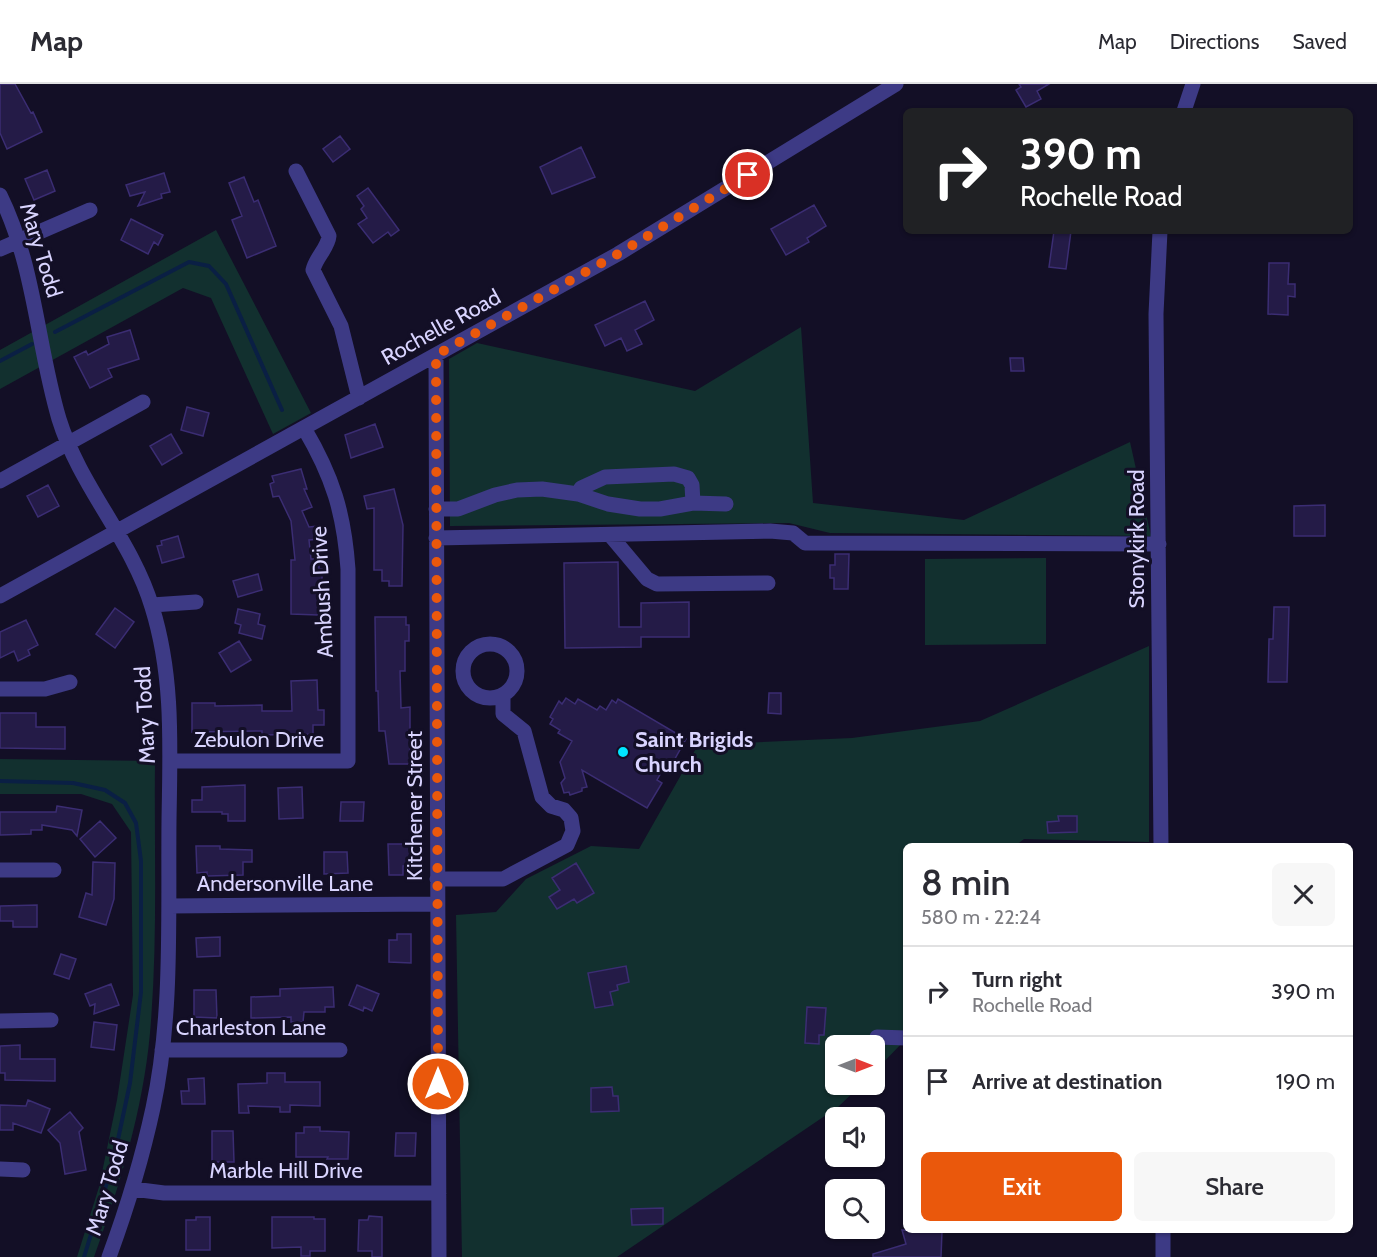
<!DOCTYPE html>
<html lang="en">
<head>
<meta charset="utf-8">
<style>
	:root { --surface:#fff; --page:#f7f7f7; --text:#2b2b33; --muted:#7c7c81; --line:#e1e1e2; --accent:#ea580c }
	body { margin:0; font-family:Cabin,sans-serif; background:var(--page); color:var(--text); height:100vh; display:flex; flex-direction:column; font-size:22px; white-space:nowrap }
	* { box-sizing:border-box; margin:0 }
	p { font-size:20px; color:var(--muted) }
	.icon { flex:none; width:33px; height:33px; fill:none; stroke:currentColor; stroke-width:2; stroke-linecap:round; stroke-linejoin:round }
	.map { position:relative; flex:1; overflow:hidden }
	.panel { position:absolute; left:903px; top:759px; width:450px; height:390px; display:flex; flex-direction:column; background:var(--surface); border-radius:9px; box-shadow:0 2px 4px #0004 }
	.panel>* { flex:none }
	.guide { position:absolute; left:903px; top:24px; width:450px; height:126px; border-radius:9px; box-shadow:0 2px 4px #0004; background:#202124; color:#fff; overflow:hidden }
	.needle { width:39px; rotate:90deg }
	.fabs { position:absolute; left:825px; top:951px; display:grid; gap:12px }
	.fabs a { display:grid; place-items:center; width:60px; height:60px; border-radius:9px; background:var(--surface); box-shadow:0 2px 4px #0004; font-size:30px }
	.pin { position:absolute; display:grid; place-items:center; width:51px; height:51px; color:#fff; margin:-26px; border:3px solid #fff; border-radius:50%; box-shadow:0 2px 6px #0007 }
	.me { position:absolute; width:66px; margin:-33px; rotate:0deg; stroke-linejoin:round; filter:drop-shadow(0 0 4px #0008) }
	.turn { display:flex; align-items:center; gap:21px; height:126px; padding:0 18px; font-size:27px }
	.turn .icon { width:78px; height:78px; stroke-width:2.5 }
	.turn b { display:block; font-size:42px; line-height:51px }
	.round { display:grid; place-items:center; flex:none; width:63px; height:63px; border-radius:9px; background:var(--page) }
	.head { display:flex; align-items:center; justify-content:space-between; height:102px; padding:0 18px }
	h1 { font-size:36px; font-weight:600; line-height:45px }
	.cta { display:flex; gap:12px; margin-top:auto; padding:12px 18px }
	.cta a { flex:1; height:69px; border-radius:9px; background:var(--accent); color:#fff; font-size:24px; font-weight:600; line-height:69px; text-align:center }
	.cta a+a { background:var(--page); color:var(--text) }
	ul { padding:0; list-style:none }
	li { display:flex; align-items:center; gap:18px; height:90px; padding:0 18px; border-top:2px solid var(--line) }
	li div { flex:1 }
	li b { display:block; font-size:22px }
	li em { font-style:normal }
	header { display:flex; align-items:center; gap:36px; box-sizing:border-box; height:84px; padding:0 30px; background:var(--surface); border-bottom:2px solid var(--line) }
	header strong { font-size:28px }
	nav { display:flex; gap:33px; margin-inline-start:auto; font-size:21px }
	.map>svg:first-child { display:block }
</style>
</head>
<body>
<header>
<strong>Map</strong>
<nav><a>Map</a><a>Directions</a><a>Saved</a></nav>
</header>
<div class="map">
<svg width="1377" height="1173" viewBox="0 0 1377 1173">
	<rect width="100%" height="100%" fill="#130f26"/>
	<path fill="#12302f" fill-rule="evenodd" d="M216 146 311 329 273 350 211 214 183 204 0 305V266Z
		M801 243 813 419 964 436 1130 358 1151 452 830 449 789 439 450 442 449 275 477 259 695 307Z
		M1046 474V560L925 561V475Z
		M1149 562V758L1024 755 1015 762H906V955L875 987 874 962H836V1000L861 1001 838 1023 617 1173H462L456 831 496 828 526 795 591 762 639 765 698 661 852 654 980 637ZM1059 732H1077V748L1048 749V738L1059 737ZM626 882 629 898 617 901 618 906 610 908 613 921 595 924 588 890ZM807 923 826 925 824 951H819L805 959ZM612 1003 613 1012H618V1027L591 1028V1004Z
		M0 675 155 677C154 767 158 859 150 949 143 1026 120 1101 94 1173H77L99 1103 117 1016 133 911 131 748 112 720 81 710H0Z"/>
	<g fill="none" stroke-linecap="round" stroke-linejoin="round">
		<path stroke="#0a1f44" stroke-width="4" d="M55 248 189 178 209 182 226 200 282 326
			M0 277 32 260
			M0 697 73 699 105 706 125 719 136 739 141 777V908L130 999 113 1079 84 1173"/>
	</g>
	<path fill="#241b47" stroke="#3b2d73" stroke-width="1.5" d="M0 0H15L31 29 33 28 42 48 7 65 0 49Z
		M1019 0H1049L1037 7 1041 15 1026 23 1016 6 1021 3Z
		M340 52 350 65 333 78 323 65Z
		M581 63 595 93 552 110 540 83Z
		M47 86 55 107 34 116 25 95Z
		M164 89 170 108 161 110 162 114 138 122 145 108 130 112 126 101Z
		M244 93 254 118 258 116 276 162 247 174 232 136 242 132 229 99Z
		M368 104 399 146 391 152 388 148 373 159 358 140 367 134 361 125 364 122 357 112Z
		M814 121 826 142 807 154 809 158 786 171 771 145Z
		M131 135 163 151 158 161 154 158 148 170 121 156Z
		M1054 147H1071L1066 185 1049 183Z
		M1269 179H1289L1288 200H1295V213L1288 212V231L1268 230Z
		M645 217 654 236 635 246 642 260 627 267 621 254 605 262 595 241Z
		M130 246 139 275 108 285 112 293 90 304 74 273 86 267 88 271 109 260 107 253Z
		M1010 274H1023L1024 287H1011Z
		M187 323 209 329 203 352 181 346Z
		M375 340 383 363 351 374 345 351Z
		M171 350 182 369 162 381 150 362Z
		M301 385 307 405H304L312 423 302 427 309 443 318 442 320 455 309 456 311 475H319V485H322V520H319L318 531 291 530V476H295L291 437 279 412 273 413 270 400 274 398 272 392Z
		M48 401 59 422 38 433 27 412Z
		M394 405 403 441 402 502H389V497H382V486H374V424L367 425 364 412Z
		M1325 421V452H1294V422Z
		M178 452 184 473 162 479 157 462 162 461 161 457Z
		M835 470H849L848 505H834V494H830V481H835Z
		M618 478 619 543H641V519L689 518V553H641V563L565 564 564 479Z
		M258 490 262 506 238 513 233 497Z
		M1274 523H1289L1287 598H1268L1269 555H1273Z
		M115 524 134 538 115 564 96 550Z
		M238 525 260 530 258 540 265 542 262 555 239 549 241 541 235 539Z
		M375 533H406V541H409V557H405V587H400L401 624 410 623V680H389L385 647H379L378 607H376Z
		M26 536 38 561 28 566 30 571 18 577 14 567 0 574V548Z
		M239 557 251 576 231 588 219 569Z
		M317 596 318 626H324V641H313V650L262 651V647L192 648V619H215V622L262 621V627H292L291 597Z
		M769 609H781V630L768 629Z
		M566 614 575 620 578 615 597 626 600 622 606 626 612 616 616 619 618 615 686 655 672 680 667 678 657 696 662 699 647 724 582 686 587 703 582 704V707L570 711 569 708 564 709 561 699 565 694 560 678 572 657 558 649 560 646 550 640 553 635 550 633 559 617 562 620Z
		M0 629H36V643H65V665L0 664Z
		M245 701V737H228V730H222V728H192V716H202V703Z
		M302 703 303 734 279 735 278 704Z
		M341 718H364L363 737H340Z
		M57 722 82 726 77 752 72 746 42 741V746H31V750L0 751V728H56Z
		M1058 732H1077V748L1048 749 1047 738 1059 737Z
		M100 737 116 754 95 773 80 755Z
		M388 760H412V782H403V791H389Z
		M196 762H220V765L252 766V778H243V791L207 792V788L197 789Z
		M324 768H347L348 789 324 790Z
		M93 778 115 779 114 815 106 841 79 833 86 809 92 811Z
		M576 779 594 809 577 819 574 815 557 825 549 813 560 806 552 794Z
		M37 821V843H13V837H0V822Z
		M397 850H411V879L389 878V856H397Z
		M220 853V872L197 873 196 854Z
		M61 870 76 875 69 895 54 890Z
		M626 882 629 898 617 901 618 906 610 908 613 921 595 924 588 889Z
		M111 900 119 921 94 930 95 920 90 922 85 910Z
		M357 901 379 910 372 927 364 923 363 927 349 921Z
		M333 903 334 923H325V928H304L303 938H291V933L251 934V913L280 912V905Z
		M194 906H216L217 934 194 933Z
		M807 923 826 924 824 951H819V960L805 959Z
		M94 938 117 941 114 966 91 963Z
		M20 961V975H55V997L5 996V989H0V962Z
		M267 989H285V998H320V1022L290 1021V1028H280V1023L248 1022 249 1029H239L238 1000 267 999Z
		M204 994 205 1020H182L181 1007H189L188 995Z
		M612 1003 613 1012H618L619 1027 591 1028V1004Z
		M28 1016 50 1025 41 1049 13 1039V1046H0V1021L26 1022Z
		M70 1028 83 1044 79 1048 86 1086 65 1090 60 1059 48 1046Z
		M304 1043H320V1047L349 1048 348 1075H327L328 1073H296V1049H304Z
		M212 1047H233L234 1078H212Z
		M396 1049H416L415 1072H395Z
		M663 1124V1140L632 1141 631 1125Z
		M369 1132 382 1133V1173H372V1167H358L359 1136H368Z
		M196 1133H210V1166H186V1136H196Z
		M272 1133H314V1135H325V1167H310V1172H301V1163L272 1164Z
		M902 1146 942 1147 941 1173H873V1170L906 1160Z"/>
	<g fill="none" stroke-linecap="round" stroke-linejoin="round">
		<path stroke="#3d3a85" stroke-width="15" d="M1184 27 1193 0
			M296 87 329 152C328 164 316 173 313 186L341 242 359 314
			M0 111C35 182 37 261 59 335 80 403 132 456 152 523 174 593 170 665 169 737 168 833 173 931 153 1024 142 1075 127 1124 109 1173
			M1160 147 1156 230 1161 762
			M0 165 90 126
			M436 271 439 1173
			M0 397 143 318
			M578 410 581 404 605 393 674 390 688 394 692 401 693 419
			M436 425H458L495 411 517 406 542 405 578 410 608 420 640 425H660L693 419 726 420
			M610 451 647 495 657 500 768 499
			M436 454 770 447 793 449 805 459 1159 460
			M0 512 618 170 896 0
			M152 521 196 518
			M463 587a27 27 0 1 1 54 0a27 27 0 1 1-54 0Z
			M0 605H45L70 598
			M170 677H348V485C344 429 333 393 304 344
			M0 786H54
			M437 795H503L567 761 573 747 571 734 564 726 551 722 542 713 524 647 503 630V612
			M169 822 437 820
			M0 937 51 936
			M877 953 906 954
			M162 966H340
			M0 1085 23 1086
			M133 1105 164 1109H439
			M1163 1146V1173"/>
	</g>
	<g fill="none" stroke-linecap="round" stroke-linejoin="round">
		<path stroke="#ea580c" stroke-width="10" stroke-dasharray="0 18" d="M438 1000 436 271 618 170 748 91"/>
	</g>
	<circle fill="#00e5ff" stroke="#130f26" stroke-width="2" cx="623" cy="668" r="6"/>
	<g text-anchor="middle" dominant-baseline="central" stroke-width="6" stroke-linejoin="round" paint-order="stroke">
		<g font-size="22" fill="#d9d4ff" stroke="#130f26">
			<text transform="translate(41 166) rotate(73)">Mary Todd</text>
			<text transform="translate(441 243) rotate(-29)">Rochelle Road</text>
			<text transform="translate(1136 455) rotate(-90)">Stonykirk Road</text>
			<text transform="translate(322 508) rotate(-93)">Ambush Drive</text>
			<text transform="translate(145 631) rotate(-93)">Mary Todd</text>
			<text x="259" y="655">Zebulon Drive</text>
			<text transform="translate(414 722) rotate(-90)">Kitchener Street</text>
			<text x="285" y="799">Andersonville Lane</text>
			<text x="251" y="943">Charleston Lane</text>
			<text x="286" y="1086">Marble Hill Drive</text>
			<text transform="translate(107 1104) rotate(-73)">Mary Todd</text>
		</g>
		<g font-size="22" font-weight="bold" fill="#d9d4ff" stroke="#130f26" text-anchor="start">
			<text x="635" y="655">Saint Brigids<tspan x="635" dy="25">Church</tspan></text>
		</g>
	</g>
</svg>
<div class="fabs">
<a><svg class="needle" viewBox="-14 -14 28 28"><path d="M0-13l5 13h-10z" fill="#e53935"/><path d="M0 13l5-13h-10z" fill="#7c7c81"/></svg></a>
<a><svg class="icon" aria-label="sound" viewBox="0 0 24 24"><path d="M4 9h4l5-4v14l-5-4H4zM17 9q2 3 0 6"/></svg></a>
<a><svg class="icon" aria-label="search" viewBox="0 0 24 24"><circle cx="10" cy="10" r="6"/><path d="M15 15l6 6"/></svg></a>
</div>
<div class="pin" style="left:748px;top:91px;background:#d93025"><svg class="icon" aria-label="arrive" viewBox="0 0 24 24"><path d="M6 21V4h12l-3 4 3 4H6"/></svg></div>
<svg class="me" style="left:438px;top:1000px" viewBox="-20 -20 40 40"><circle r="17" fill="#ea580c" stroke="#fff" stroke-width="3"/><path d="M0-11L8 9 0 5-8 9z" fill="#fff"/></svg>
<div class="guide">
<div class="turn"><svg class="icon" aria-label="right" viewBox="0 0 24 24"><path d="M7 20v-9h11M14 6l5 5-5 5"/></svg><div><b>390 m</b>Rochelle Road</div></div>
</div>
<section class="panel">
<div class="head"><div><h1>8 min</h1><p>580 m · 22:24</p></div><a class="round"><svg class="icon" aria-label="close" viewBox="0 0 24 24"><path d="M6 6l12 12M18 6L6 18"/></svg></a></div>
<ul>
<li><svg class="icon" aria-label="right" viewBox="0 0 24 24"><path d="M7 20v-9h11M14 6l5 5-5 5"/></svg><div><b>Turn right</b><p>Rochelle Road</p></div><em>390 m</em></li>
<li><svg class="icon" aria-label="arrive" viewBox="0 0 24 24"><path d="M6 21V4h12l-3 4 3 4H6"/></svg><div><b>Arrive at destination</b></div><em>190 m</em></li>
</ul>
<div class="cta"><a>Exit</a><a>Share</a></div>
</section>
</div>
</body>
</html>
